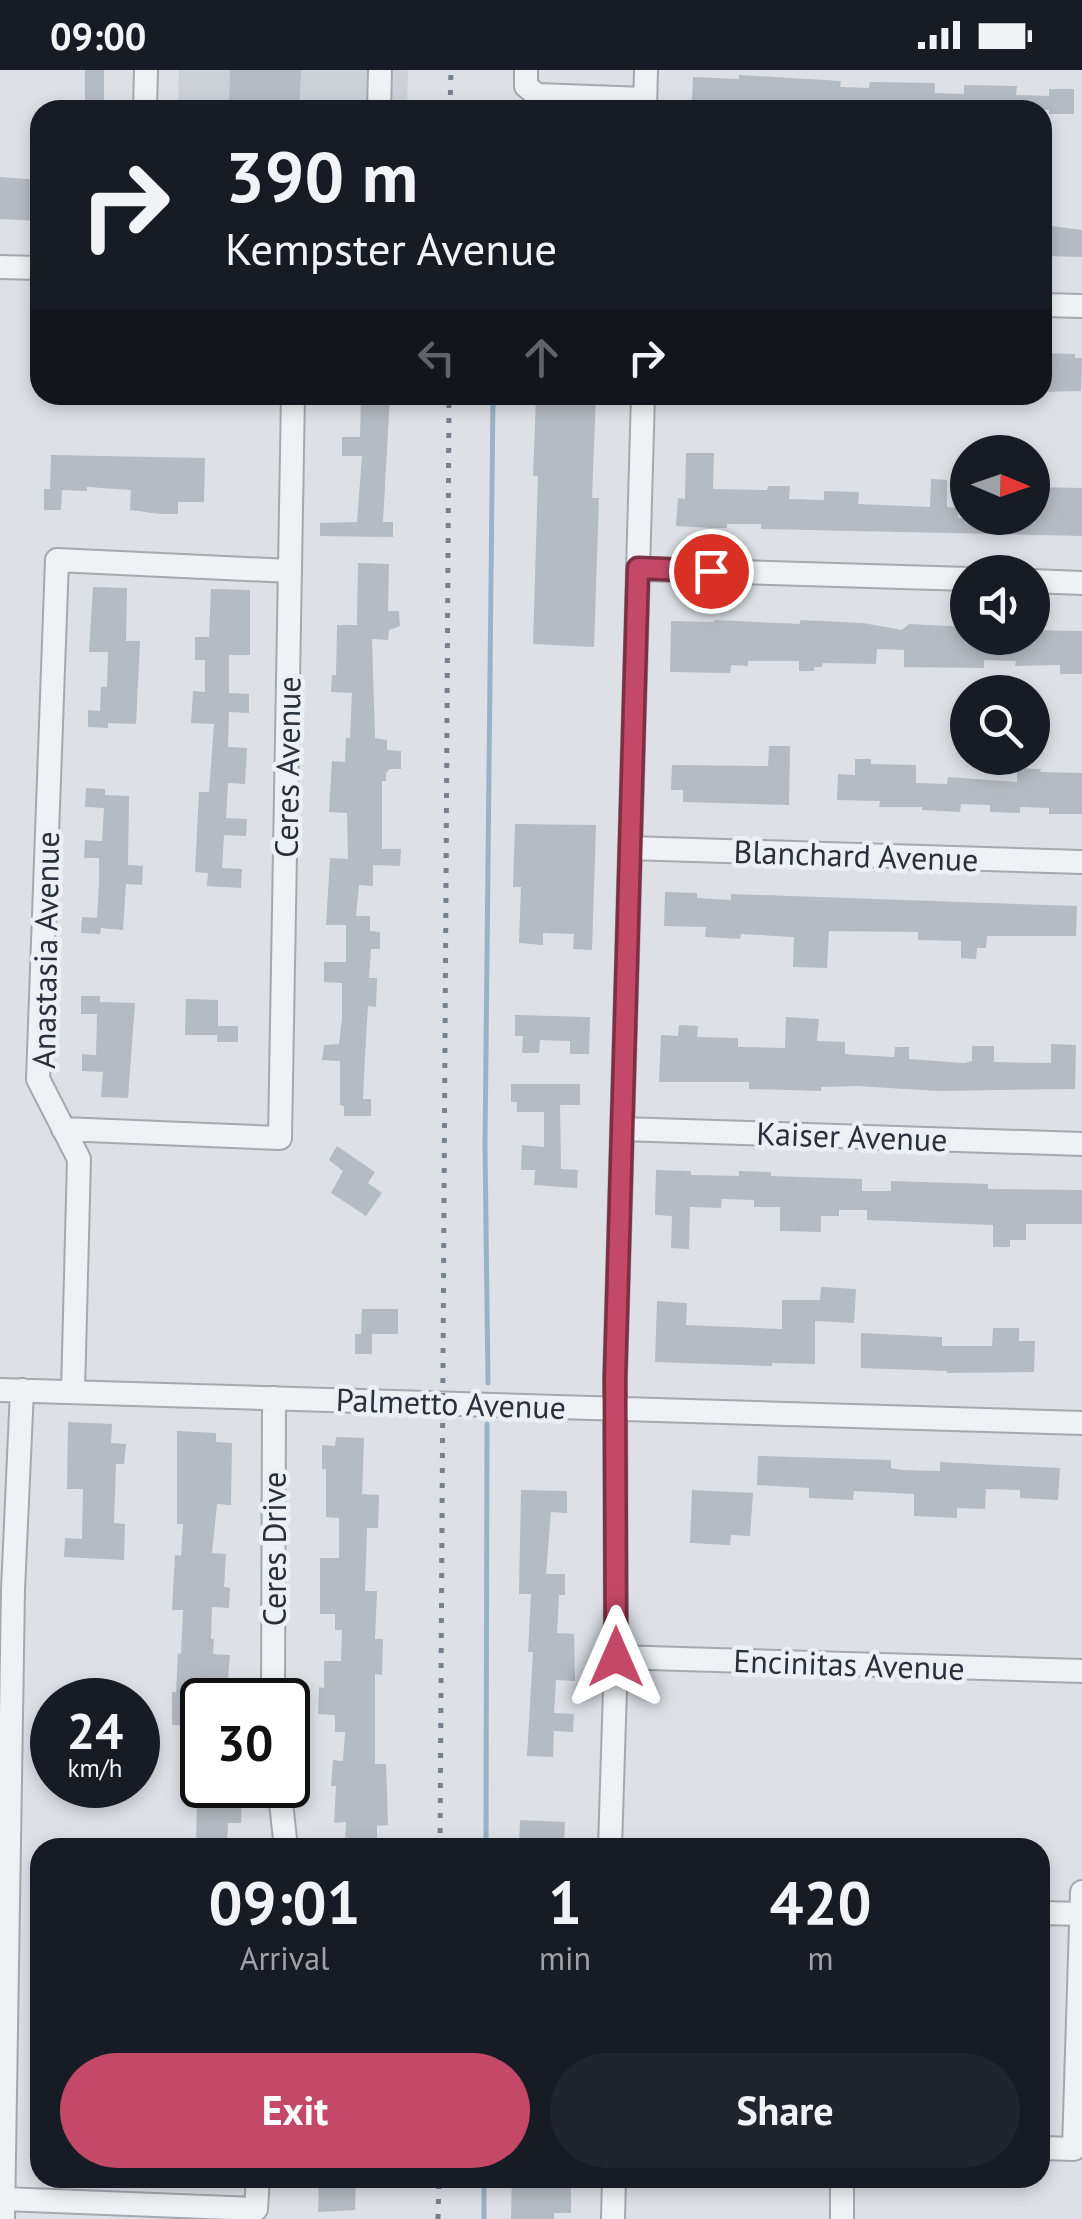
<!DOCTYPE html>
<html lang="en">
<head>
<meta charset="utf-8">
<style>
	:root { --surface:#171b24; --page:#20242c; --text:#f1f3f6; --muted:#9ea1a6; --accent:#c44968 }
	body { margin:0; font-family:"PT Sans",sans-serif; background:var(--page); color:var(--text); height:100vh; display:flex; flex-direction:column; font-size:38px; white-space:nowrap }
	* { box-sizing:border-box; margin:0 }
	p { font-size:32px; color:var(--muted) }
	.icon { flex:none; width:55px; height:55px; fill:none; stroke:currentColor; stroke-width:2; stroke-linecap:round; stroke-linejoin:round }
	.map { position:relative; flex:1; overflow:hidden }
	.panel { position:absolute; left:30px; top:1768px; width:1020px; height:350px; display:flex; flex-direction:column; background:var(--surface); border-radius:30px; box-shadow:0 5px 15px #0003 }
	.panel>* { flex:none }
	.banner { position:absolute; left:30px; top:30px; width:1022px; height:305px; border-radius:30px; box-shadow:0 5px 15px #0003; background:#171b24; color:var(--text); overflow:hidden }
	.needle { width:65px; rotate:92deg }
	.fabs { position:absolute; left:950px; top:365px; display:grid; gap:20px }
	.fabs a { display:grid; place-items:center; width:100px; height:100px; border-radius:50%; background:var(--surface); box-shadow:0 5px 15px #0003; font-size:50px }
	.speed { position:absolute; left:30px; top:1608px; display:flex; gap:20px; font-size:50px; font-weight:700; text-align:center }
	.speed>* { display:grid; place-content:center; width:130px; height:130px; border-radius:50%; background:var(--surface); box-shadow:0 5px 15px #0003; line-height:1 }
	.speed small { font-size:25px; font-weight:400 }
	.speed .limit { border:5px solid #111; border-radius:15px; background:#fff; color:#111 }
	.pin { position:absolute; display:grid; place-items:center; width:85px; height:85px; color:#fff; margin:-42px; border:5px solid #fff; border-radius:50%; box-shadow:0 2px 10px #0007 }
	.me { position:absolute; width:110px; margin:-55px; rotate:0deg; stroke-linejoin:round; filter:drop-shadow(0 0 8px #0008) }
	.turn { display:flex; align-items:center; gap:35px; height:210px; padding:0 30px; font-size:45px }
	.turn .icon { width:130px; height:130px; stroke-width:2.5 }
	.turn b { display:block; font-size:70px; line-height:85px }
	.lanes { display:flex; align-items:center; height:95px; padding:0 30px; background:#0003; justify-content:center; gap:50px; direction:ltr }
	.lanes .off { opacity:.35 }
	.eta { display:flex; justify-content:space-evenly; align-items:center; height:170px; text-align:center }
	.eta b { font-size:60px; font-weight:700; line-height:70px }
	.primary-button { display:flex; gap:20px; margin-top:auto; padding:20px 30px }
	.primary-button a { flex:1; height:115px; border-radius:60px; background:var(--accent); color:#fff; font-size:40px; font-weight:700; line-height:115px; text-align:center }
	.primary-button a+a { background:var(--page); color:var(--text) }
	.status { display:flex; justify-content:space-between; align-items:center; height:70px; padding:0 50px; background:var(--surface); direction:ltr }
	.status svg { height:28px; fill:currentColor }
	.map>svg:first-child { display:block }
</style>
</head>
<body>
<div class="status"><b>09:00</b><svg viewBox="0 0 49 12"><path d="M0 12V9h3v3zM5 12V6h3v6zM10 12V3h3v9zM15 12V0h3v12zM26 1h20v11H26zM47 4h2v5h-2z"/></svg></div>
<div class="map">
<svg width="1082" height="2149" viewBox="0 0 1082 2149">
	<rect width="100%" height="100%" fill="#dde1e6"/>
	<path fill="#cbd1d7" d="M179 0H408L407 40H178Z"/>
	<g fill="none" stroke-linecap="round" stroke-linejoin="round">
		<path stroke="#9ab2c4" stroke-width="5" d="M488 1313 485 1075 493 325
			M486 1778 487 1354
			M484 2149V2108"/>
	</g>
	<path fill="#b5bbc2" d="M85 0H104V39H85Z
		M230 0H301L299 40H229Z
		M739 5 841 11 840 17 869 18 870 12 935 13V23L964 24V15L1017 16 1016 25 1049 26V19H1074V44H1049V40H787V36L755 35V40H727V32L692 31 693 7 739 9Z
		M0 107 40 110V151L0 149Z
		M1051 156 1082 160V187L1045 186V158Z
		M1042 283 1075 284V288H1082L1081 321 1042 322Z
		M361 325H390L383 452H393V467L320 466V453L357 452 362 386H342V367H360Z
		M552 325H596L592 428H599L594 577 533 574 538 406H533L536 327 552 328Z
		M686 383H714L713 419 767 420 768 416H790L789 429 824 430V421L859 422 858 434 930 437 931 409 947 410V437L959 438 958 448H1032V417L1082 418V466L761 459V454H727V458H712L676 456 678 428 685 429Z
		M51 385 205 388 204 432H178V444H160L130 440 131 420 87 417V421L62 420 61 440H44V419H50Z
		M358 493 389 494 388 541H399L400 556 389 560 388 570 372 569 375 668 387 670V680L401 681V699H390L386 703V711H382V779H401L400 796 373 795V816L359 815 356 846H370V861L380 862V879H371L369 908H377L376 937 368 936 365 986 363 1029H371V1046H344V1036L340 1035V991L322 990 324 975 339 974 342 949V913L324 912V892H346V855H326L330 788 348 789 347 743 329 742 330 724 332 691 345 692 346 668H350L352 623 331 622 332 605H336L337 555H357Z
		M93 517 127 518 126 571H140L136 654 108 653V658L88 657V640L100 641 101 617H107L108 582H89Z
		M211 519 250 520V585H229V623L249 624V643L229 642 228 677 247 678 245 714 228 713 226 748 247 749 246 766 224 765 222 798 242 799 241 818 207 816 208 803 195 802 199 722H209L214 654 191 653 193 621 205 622V590H195V567H209Z
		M714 550 800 554V550L863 553 902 560 909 554 968 557V568H1032V560L1082 561V604H1060V595L1015 596 1016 591 984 590V598L904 597V580L877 579 876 594 823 593 822 597H814V601H799V591H748V596L731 595 730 603 670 602 671 551 714 552Z
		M769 676H790L789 735 683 732V720H671L672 695 768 696Z
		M855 689H871V694L916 695V713L947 714 948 707 1017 712V698L1041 699 1040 702 1082 703V744H1049V738L1020 737V743L990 742V735L961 734 960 742 922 740V737H879L880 731 837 730 838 704 855 705Z
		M86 718 105 719V725L129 726 128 795 143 796 142 815 126 814 123 860 101 858 100 864 81 863 82 847 97 848 99 813V788H84L85 770 102 771 104 738 85 737Z
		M515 754 596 755 592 880 573 879 574 864 543 863V875L519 873 521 817H513Z
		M665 822 697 823V828L731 830V824L1077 836 1076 866H987L986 878H977L976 889 961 888V871L918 870V862L829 861 827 898 793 897 794 867 741 864 740 869 705 867 706 857 664 856Z
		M81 926H100V932L135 933 128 1028 101 1027 103 1002 82 1001V984L96 985 97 944H81Z
		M186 929 218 930V956H238V972H217V965H185Z
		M515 945 590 947 589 984H570V971L540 970 539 983H522L523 966H515Z
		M786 947 819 949 817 971 845 972V984L857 985 894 987 895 977H909V989L964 993 972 991V976H994V992L1051 993V974L1076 975 1075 1019 939 1021 857 1016 821 1017V1021L749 1019V1012H659L661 965 678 966 679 955 698 956 697 967 738 968V977L785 978Z
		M511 1014H580V1035H560L561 1099 578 1100 577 1118 534 1115 535 1100H521L522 1075 544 1077V1042H517V1032H511Z
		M337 1076 375 1102 368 1113 382 1123 366 1146 331 1123 343 1101 329 1090Z
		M656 1100 691 1101V1105L739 1106V1101L771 1102V1106L862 1109V1121H891V1111L988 1114V1119L1082 1120V1154H1026V1170H1010V1177H993V1155L867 1150V1140H839V1146H821V1162L780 1161V1137H754V1130L722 1129 721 1138 690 1137 689 1179 671 1178 672 1146 655 1145Z
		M821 1217 856 1219 854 1253 815 1251V1294L772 1293V1296L655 1292 657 1231 687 1233 686 1255 782 1259V1230H820Z
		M362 1239H398V1264H372V1284H355V1264H361Z
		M993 1258H1019V1271H1035L1034 1302 947 1303V1301L861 1298V1263L942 1267V1276H992Z
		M68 1352 112 1354 111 1373 126 1374 124 1394H116L114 1453 125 1454 124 1490 64 1487 65 1468 82 1469 83 1419H67Z
		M177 1361 216 1363V1372L232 1373 231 1435 217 1434 212 1483 226 1484 224 1517 230 1518 229 1538 212 1537 211 1569H214L213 1584 230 1585 228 1610H225V1630H202V1656L172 1655V1622H176L178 1583 181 1584 183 1540H172L175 1485 181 1486 183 1454H177Z
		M336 1367 364 1368 362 1424 379 1425 378 1458H367L365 1521H377L375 1569H383L382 1605 375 1604V1694H386L388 1755 377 1756V1777L345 1776 346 1752 334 1753 336 1716H331L333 1690 343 1691 345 1662H335V1645L318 1644 319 1617 324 1618V1591H341L342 1560H335V1544H320V1488H339V1448L326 1447V1399H322V1375L335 1376Z
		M758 1386 891 1390V1398L901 1400 940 1401V1392L1060 1398 1058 1430 1020 1428V1420L986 1419 985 1439 957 1438V1448L914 1446V1424L854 1421 853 1430 809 1428V1418L757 1415Z
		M521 1420 567 1421V1443L551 1442 546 1504H565V1525H559L557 1563 574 1564 575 1611 556 1610 554 1643 574 1644 573 1662 554 1661 553 1687 527 1686 533 1582H528L531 1524H519Z
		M692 1420 753 1423 750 1466 731 1465 730 1475 690 1473Z
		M197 1727 242 1728 241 1753H228L227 1774 196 1773Z
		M520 1750 565 1752 564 1773 548 1772V1778H519Z
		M319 2108H356L355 2140 318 2142Z
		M512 2108H571V2143H554V2149H511Z"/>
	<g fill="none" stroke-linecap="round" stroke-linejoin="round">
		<defs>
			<path id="minor" d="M526 0V16L537 25 645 29
				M145 40 146 0
				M379 40 380 0
				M645 40 646 0
				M0 197 40 198
				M1042 235 1082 236
				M638 499 968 509
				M1032 511 1082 513
				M630 778 1082 792
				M63 1059 280 1068 293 325
				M622 1059 1082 1074
				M0 1320 1082 1353
				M73 1322 79 1089 38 1009 57 490 290 501
				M616 1587 1082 1601
				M273 1630 274 1328
				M279 1715 286 1778
				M610 1778 616 1587 615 1308 643 325
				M1040 1843 1082 1844
				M1040 2078 1074 2079 1082 1822
				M4 2129 256 2139 258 2108
				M3 2149 13 1520 22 1320
				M613 2149 614 2108
				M842 2149V2108"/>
		</defs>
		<use href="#minor" stroke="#a3a9af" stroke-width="26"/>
		<use href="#minor" stroke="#eff2f4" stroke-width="22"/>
		<path stroke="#78828e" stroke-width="5" stroke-dasharray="5 10" stroke-linecap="butt" d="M450 40 451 0
			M440 1778 449 325
			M438 2149 439 2108"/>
	</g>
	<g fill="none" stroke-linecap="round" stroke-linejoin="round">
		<defs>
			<path id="route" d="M616 1587 615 1308 638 498 711 501"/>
		</defs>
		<use href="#route" stroke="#7f2f44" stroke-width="25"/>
		<use href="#route" stroke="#c44968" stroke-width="18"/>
	</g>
	<g text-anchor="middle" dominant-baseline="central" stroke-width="9" stroke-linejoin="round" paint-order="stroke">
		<g font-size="32" fill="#28313b" stroke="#ecf0f4">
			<text transform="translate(287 697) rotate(-89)">Ceres Avenue</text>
			<text transform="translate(856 785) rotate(2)">Blanchard Avenue</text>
			<text transform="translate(45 880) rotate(-89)">Anastasia Avenue</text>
			<text transform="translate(852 1066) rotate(2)">Kaiser Avenue</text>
			<text transform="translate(451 1333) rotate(2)">Palmetto Avenue</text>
			<text transform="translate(274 1479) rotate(-90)">Ceres Drive</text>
			<text transform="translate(849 1594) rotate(2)">Encinitas Avenue</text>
		</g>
	</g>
</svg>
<div class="fabs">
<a><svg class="needle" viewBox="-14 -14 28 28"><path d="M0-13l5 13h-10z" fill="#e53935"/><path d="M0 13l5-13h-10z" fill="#9ea1a6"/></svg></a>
<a><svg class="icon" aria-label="sound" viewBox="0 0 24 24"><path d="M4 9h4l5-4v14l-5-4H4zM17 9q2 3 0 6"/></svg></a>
<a><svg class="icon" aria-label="search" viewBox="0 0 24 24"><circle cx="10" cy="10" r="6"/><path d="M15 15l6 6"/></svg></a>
</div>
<div class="speed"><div>24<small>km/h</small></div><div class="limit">30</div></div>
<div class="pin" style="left:711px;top:501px;background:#d93025"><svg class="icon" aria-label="arrive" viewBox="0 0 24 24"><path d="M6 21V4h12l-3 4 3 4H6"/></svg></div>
<svg class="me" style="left:616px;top:1587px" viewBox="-20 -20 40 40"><path d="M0-17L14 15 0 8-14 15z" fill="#c44968" stroke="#fff" stroke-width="4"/></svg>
<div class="banner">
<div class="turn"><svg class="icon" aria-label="right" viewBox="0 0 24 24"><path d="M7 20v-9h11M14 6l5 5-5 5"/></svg><div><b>390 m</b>Kempster Avenue</div></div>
<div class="lanes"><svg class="icon off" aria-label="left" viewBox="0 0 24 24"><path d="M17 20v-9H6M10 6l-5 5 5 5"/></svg><svg class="icon off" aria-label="ahead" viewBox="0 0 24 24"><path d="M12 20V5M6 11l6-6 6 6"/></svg><svg class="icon" aria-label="right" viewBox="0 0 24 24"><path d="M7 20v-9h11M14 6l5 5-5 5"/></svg></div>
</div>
<section class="panel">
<div class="eta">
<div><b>09:01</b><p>Arrival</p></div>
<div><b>1</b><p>min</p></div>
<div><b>420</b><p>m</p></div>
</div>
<div class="primary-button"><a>Exit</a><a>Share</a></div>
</section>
</div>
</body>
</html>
